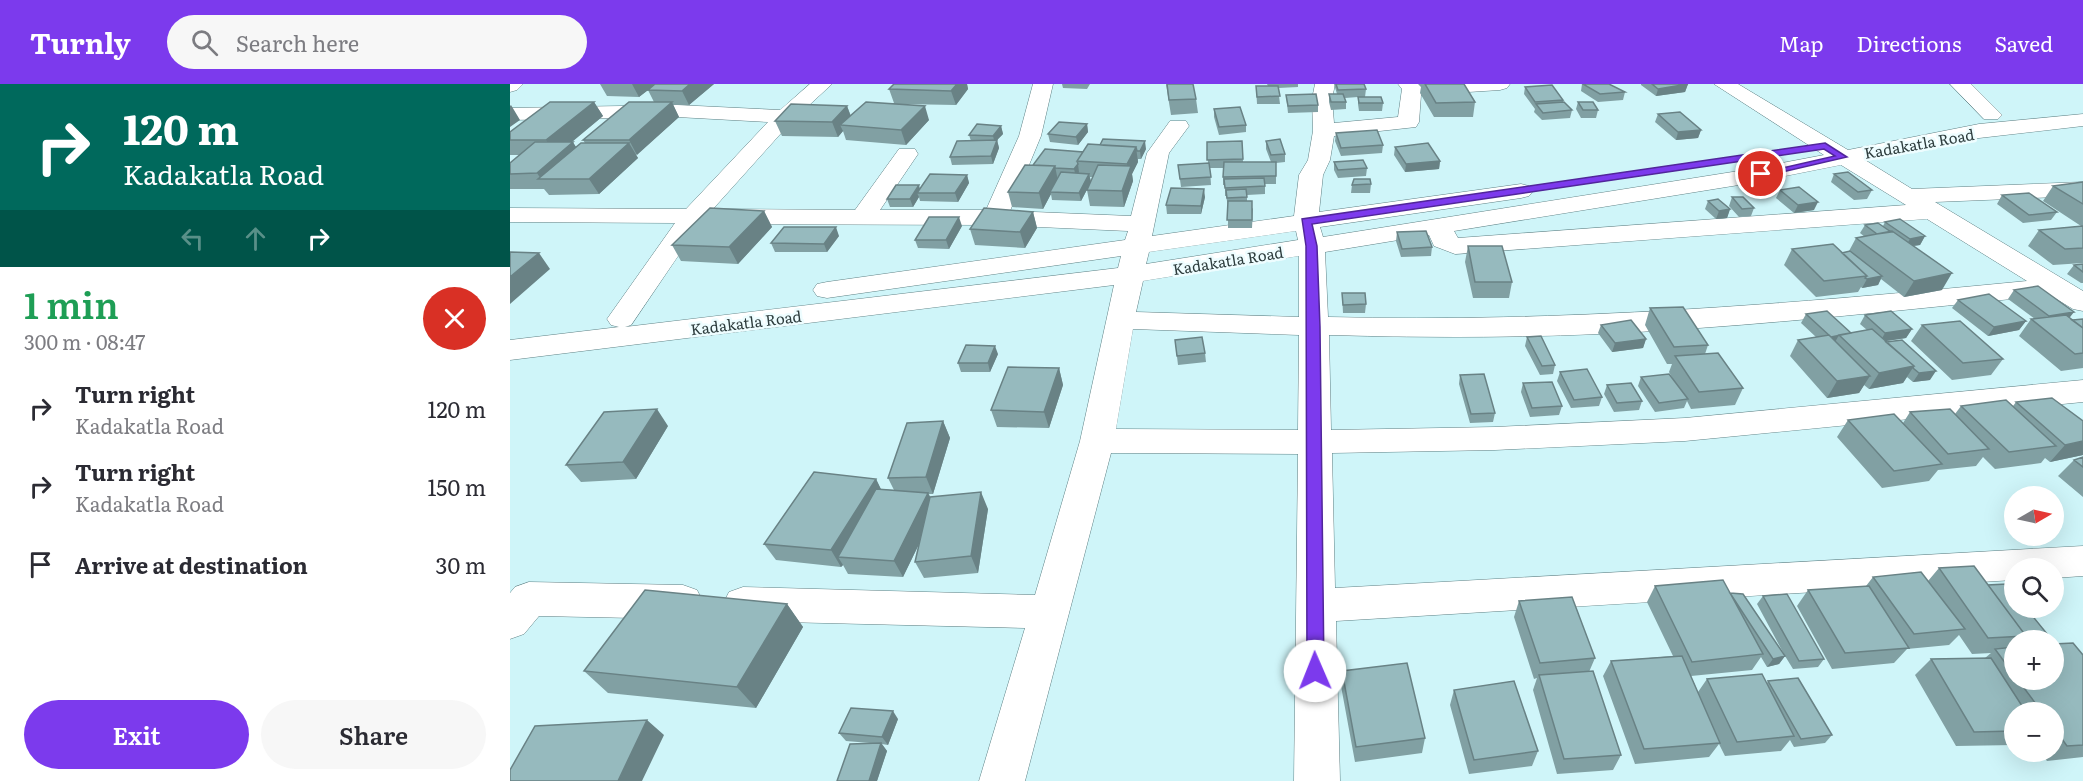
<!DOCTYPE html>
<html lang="en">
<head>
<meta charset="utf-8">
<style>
	:root { --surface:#fff; --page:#f7f7f7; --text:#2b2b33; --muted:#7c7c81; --accent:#7c3aed }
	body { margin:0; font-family:Literata,serif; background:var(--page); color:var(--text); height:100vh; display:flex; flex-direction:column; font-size:22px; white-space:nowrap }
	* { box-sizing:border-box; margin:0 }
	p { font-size:20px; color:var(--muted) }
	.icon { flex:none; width:33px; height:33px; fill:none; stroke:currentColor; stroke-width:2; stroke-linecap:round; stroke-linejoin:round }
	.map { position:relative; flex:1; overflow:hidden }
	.sheet { display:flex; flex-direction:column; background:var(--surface); width:510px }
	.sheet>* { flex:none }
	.guide { background:#00695c; color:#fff; overflow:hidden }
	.needle { width:39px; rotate:81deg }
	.fabs { position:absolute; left:1494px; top:402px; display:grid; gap:12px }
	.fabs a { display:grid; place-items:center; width:60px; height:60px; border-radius:50%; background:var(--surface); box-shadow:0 6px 24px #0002; font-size:30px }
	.pin { position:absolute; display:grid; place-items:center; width:51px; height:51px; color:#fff; margin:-26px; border:3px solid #fff; border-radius:50%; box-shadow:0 2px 6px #0007 }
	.me { position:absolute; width:66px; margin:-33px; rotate:359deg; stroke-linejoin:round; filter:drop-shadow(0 0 4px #0008) }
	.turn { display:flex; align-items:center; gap:21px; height:126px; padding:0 24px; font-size:27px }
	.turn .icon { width:78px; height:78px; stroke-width:2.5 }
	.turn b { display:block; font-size:42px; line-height:51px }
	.lanes { display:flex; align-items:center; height:57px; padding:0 24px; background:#0003; justify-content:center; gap:30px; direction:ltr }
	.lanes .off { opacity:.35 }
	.round { display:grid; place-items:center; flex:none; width:63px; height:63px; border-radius:32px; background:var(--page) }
	.head { display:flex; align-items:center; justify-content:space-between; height:102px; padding:0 24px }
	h1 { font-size:36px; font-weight:600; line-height:45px; color:#1e9e55 }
	.action { display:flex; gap:12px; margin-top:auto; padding:12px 24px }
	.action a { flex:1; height:69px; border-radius:36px; background:var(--accent); color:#fff; font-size:24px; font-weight:600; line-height:69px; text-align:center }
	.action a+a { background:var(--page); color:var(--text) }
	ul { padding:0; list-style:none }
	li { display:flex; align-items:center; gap:18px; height:78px; padding:0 24px }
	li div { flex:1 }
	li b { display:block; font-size:22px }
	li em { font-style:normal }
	header { display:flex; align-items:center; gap:36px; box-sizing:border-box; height:84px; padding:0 30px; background:var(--accent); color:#fff }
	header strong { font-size:28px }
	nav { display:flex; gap:33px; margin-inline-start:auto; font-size:21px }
	.search { width:420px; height:54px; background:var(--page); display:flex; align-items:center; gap:15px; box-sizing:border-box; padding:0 21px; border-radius:33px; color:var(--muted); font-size:22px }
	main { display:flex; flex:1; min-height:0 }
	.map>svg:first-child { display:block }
</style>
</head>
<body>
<header>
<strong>Turnly</strong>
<div class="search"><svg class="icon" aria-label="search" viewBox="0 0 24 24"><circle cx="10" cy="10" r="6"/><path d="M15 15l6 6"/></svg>Search here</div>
<nav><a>Map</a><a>Directions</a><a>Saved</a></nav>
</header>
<main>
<section class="sheet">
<div class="guide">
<div class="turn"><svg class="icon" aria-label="right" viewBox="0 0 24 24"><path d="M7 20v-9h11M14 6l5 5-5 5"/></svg><div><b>120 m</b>Kadakatla Road</div></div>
<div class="lanes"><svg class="icon off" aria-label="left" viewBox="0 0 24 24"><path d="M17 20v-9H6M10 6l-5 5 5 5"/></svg><svg class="icon off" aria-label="ahead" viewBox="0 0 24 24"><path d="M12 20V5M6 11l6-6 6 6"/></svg><svg class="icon" aria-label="right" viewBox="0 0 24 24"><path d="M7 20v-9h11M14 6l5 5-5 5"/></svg></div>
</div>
<div class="head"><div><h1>1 min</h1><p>300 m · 08:47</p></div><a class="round" style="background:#d93025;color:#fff"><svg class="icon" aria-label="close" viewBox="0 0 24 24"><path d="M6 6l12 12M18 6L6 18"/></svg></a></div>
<ul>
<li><svg class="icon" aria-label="right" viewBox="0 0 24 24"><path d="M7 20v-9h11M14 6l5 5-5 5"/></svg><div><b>Turn right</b><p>Kadakatla Road</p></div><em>120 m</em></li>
<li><svg class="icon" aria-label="right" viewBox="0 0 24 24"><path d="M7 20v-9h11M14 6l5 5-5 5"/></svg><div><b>Turn right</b><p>Kadakatla Road</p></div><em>150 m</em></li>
<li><svg class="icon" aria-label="arrive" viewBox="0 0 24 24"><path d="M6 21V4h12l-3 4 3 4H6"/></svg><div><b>Arrive at destination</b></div><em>30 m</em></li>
</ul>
<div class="action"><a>Exit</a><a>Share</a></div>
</section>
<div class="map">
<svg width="1573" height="697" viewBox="0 0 1573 697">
	<rect width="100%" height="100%" fill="#cff5f9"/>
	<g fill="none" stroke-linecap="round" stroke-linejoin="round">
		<defs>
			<path id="minor" d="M0 0H13L7 6 0 8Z
				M300 0H322L282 37 203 125 345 126 389 65H405L408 70 370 126H476L509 52 523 0H543L531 52 500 127 621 132 637 69 660 37H676L679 42 659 69 642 152 784 132 789 91 798 76 803 47 802 15 805 0H825L822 15 824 39 888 33 892 5 888 0H1000L997 4 990 6 911 11 909 38 906 43 824 52 820 76 813 91 809 128 1011 100 1019 102 1023 107 1019 112 1011 114 810 143 813 153 1235 86 1314 71 1204 0H1228L1338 66 1469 40 1573 30V42L1469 54 1355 76 1402 105 1573 98V112L1425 118 1573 207V227L1563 225 1540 211C1403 225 1266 240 1128 248 1025 254 922 254 819 251L821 346 985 343 1175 334 1573 296V318L1175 357 985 366 822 369 825 504 1573 462V492L1544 494V484H1504V496L826 537 830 697H784L788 370 601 369 515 697H469L515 544 233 537 219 532 213 520 219 508 233 503 525 511 570 357 604 201 0 276V256L109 243 101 241 97 235 165 139 0 138V124L176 125 258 38 167 33 0 36V24L167 21 270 26ZM1331 81 1396 121 948 154 944 147 1235 100ZM1417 135 1517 197C1282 220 1054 239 818 233L815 168 919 151 924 162 945 170ZM190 140 485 141 618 147 615 156 317 198 307 200 303 206 307 212 317 214 611 172 608 184 115 243 121 241ZM786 147 788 156 636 180 639 168ZM789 172V233L626 228 633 197ZM623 245 789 251 788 346 606 345Z
				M1440 0H1461L1492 31 1488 35H1474Z
				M19 498 173 501 187 506 193 518 187 530 173 535 29 532 14 550 0 555V509L5 503Z"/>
		</defs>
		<use href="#minor" stroke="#5e8084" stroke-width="1"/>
		<use href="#minor" fill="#fff" fill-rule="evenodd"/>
	</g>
	<path fill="#81a0a3" d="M90 0H204L179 21H163L169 33 126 71 128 74 89 110 39 111 34 105H0V79L10 71H0V48L84 18 93 32 62 58 66 63 75 59 73 56 144 18 138 6 129 13 97 12Z
		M384 0H457L458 5 446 21 391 20 419 36 396 61 336 56 333 47 328 53 272 52 265 37 337 22 341 32 384 19 379 5Z
		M552 0H580L577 5 553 4Z
		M656 0 686 15 688 29 661 31Z
		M757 0H788V3L768 4 770 20H747L746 2H758Z
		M824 0H854L856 5 855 13 873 19 872 27H849L848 20V13L835 14 836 18V25L821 26 819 18V10H827Z
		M908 0H954L965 18 963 33H924L910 9 911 3Z
		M1072 0H1099L1115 8 1113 16 1088 18 1071 7Z
		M1131 0H1178L1175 8 1146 12 1131 1Z
		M1015 3 1053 16V18L1062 26 1060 34 1032 36 1024 28 1025 25 1014 10Z
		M776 11 808 21V28L778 29Z
		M1068 18 1088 26 1086 34H1071L1066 25Z
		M704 25 736 41V48L709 51 704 33Z
		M1148 30 1191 46 1188 54 1166 56 1145 38Z
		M577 40 578 48 568 61 540 58 538 50Z
		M491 42 493 50 487 56 489 64 483 80 442 81 440 73 461 57 459 51Z
		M826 49 873 61 872 69 831 72 825 57Z
		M732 57 733 78H761L756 65V57L775 70V78L766 79V100H755V110L737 111V117L743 125 742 144H718V122L716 112H715V101H713V84H700L701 101 671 103 668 81 698 79 697 58Z
		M885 63 930 77 929 85 895 88 884 71Z
		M636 65 631 75H628V78L622 90 623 97 614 123 580 122 577 106 583 93H580L581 98 571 117 542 116 541 110 533 125 502 123 498 108 523 81 573 68Z
		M824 78 857 84 856 92 828 94 824 86Z
		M1324 90 1362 106 1357 115 1344 116 1321 98Z
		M457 91 459 99 448 118 410 117 409 113 403 123H380L377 115Z
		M1573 98V179L1543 181 1518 162 1529 146 1571 142 1533 117 1543 102Z
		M861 100 860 109H841L842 101Z
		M1270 106 1304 126 1284 129 1266 114Z
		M1492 111 1547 128 1541 136 1513 139 1487 120Z
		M695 113 691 130H657L656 121Z
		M1222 113 1244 124 1241 132 1229 133 1219 122Z
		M1198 117 1220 125 1217 134 1206 135 1195 125Z
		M254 127 262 143 228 180 171 177 162 161Z
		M523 128 527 144 515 164 465 161 460 145Z
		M1375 138 1415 152 1410 161 1403 162 1432 206 1394 213 1371 195 1368 201 1352 204 1351 203 1348 208 1306 213 1274 181 1282 165 1332 169 1339 167 1346 154 1355 153 1350 149 1355 141 1373 142Z
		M452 142 439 165 408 164 405 156Z
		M887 148 922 163 921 172 891 173 886 157Z
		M329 152 317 168H265L261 159Z
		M958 162 1002 198 999 214H963L955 178Z
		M1573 180V199H1571L1557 190 1564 181Z
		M1504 206 1562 236 1573 235V284L1551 287 1509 252 1521 235H1525L1498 215Z
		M832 209 856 220 855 229H833Z
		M1448 216 1516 237 1509 246 1478 252 1442 224Z
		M1140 224 1198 261 1195 270 1233 304 1225 321 1181 325 1177 317 1174 324 1145 328 1128 302 1131 293 1164 297 1159 288 1162 280H1157L1135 241Z
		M1296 230 1341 249 1357 246 1350 240 1355 231 1402 245 1396 254 1375 257 1420 296 1403 298 1397 293 1393 299 1359 305 1354 301 1349 309 1317 314 1280 272 1288 256 1306 253 1291 239Z
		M1091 241 1136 255 1133 264 1102 268 1088 249Z
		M1412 241 1493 275 1481 291 1442 296 1401 257Z
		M1017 253 1045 281 1043 290 1030 291 1015 262Z
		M665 256 695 269 696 278 668 281Z
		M488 270 480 288H451L448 279Z
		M549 284 553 301 539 344 487 343 481 326Z
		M1050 288 1092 313 1089 322 1061 324 1047 297Z
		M950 291 985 329 983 338 960 339 949 300Z
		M1013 299 1052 322 1049 331 1020 333 1011 308Z
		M1097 301 1132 317 1129 326 1104 328 1094 310Z
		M1506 318 1573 371 1540 378 1535 374 1531 379 1485 385 1473 373 1466 382 1428 386 1419 397 1372 404 1327 353 1338 336 1393 339 1400 328 1445 330 1451 322H1503Z
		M433 337 440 354 423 410H419L420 413 478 425 468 489 414 494 405 478 410 458 393 493 338 490 333 481 331 483 266 476 254 460 366 395 371 405 384 406 378 394Z
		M158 342 126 395 71 398 56 381Z
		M1573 373V413L1548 392 1564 376Z
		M1429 484 1478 501 1542 556H1504V596H1544L1573 571V673L1537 677 1530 668H1544V628H1504V661L1446 662 1405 591 1421 575 1475 574 1481 569 1462 570 1449 551 1439 561 1397 565 1384 579 1322 585 1287 522 1298 506 1356 502 1363 493 1418 497Z
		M1145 502 1220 509 1275 572 1247 520 1253 512 1314 575 1308 583 1283 585 1275 572 1269 580 1257 583 1251 573 1242 586 1181 592 1188 608 1197 595 1257 599 1258 597 1322 651 1315 659 1284 663 1280 656 1271 667 1215 672 1209 660 1199 673 1125 680 1093 592 1101 577 1163 572 1137 518Z
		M1009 517 1085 574 1079 588 1111 671 1103 686 1047 690 1023 606 1027 594 1024 595 1004 533Z
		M277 520 293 543 246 624 98 609 74 587Z
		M832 587 915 654 912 669 845 678 831 602Z
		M944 606 1028 667 1022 682 959 690 940 621Z
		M388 635 378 661 372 660 377 667 367 697H327L360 659 336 657 329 649Z"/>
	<path fill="#698285" d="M122 0H146L129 13Z
		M180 0H204L179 21 172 7Z
		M447 0H457L458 5 446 21 441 7Z
		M1178 0 1175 8 1146 12 1148 5Z
		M84 18 93 32 46 71 36 56Z
		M162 18 169 33 127 71 119 56Z
		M1 21 10 36 0 43V22Z
		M337 22 342 36 330 41 333 47 328 53 322 38Z
		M415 22 419 36 396 61 391 46Z
		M577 40 578 48 568 61 566 53Z
		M491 42 493 50 487 56 489 64 483 80 481 72 485 60 483 52Z
		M1191 46 1188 54 1166 56 1168 48Z
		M635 57 636 65 631 75 630 67Z
		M63 58 72 73 31 95 27 89Z
		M119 59 128 74 89 110 79 95Z
		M626 63 628 78 622 90 623 97 614 123 612 107 619 89 617 80Z
		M930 77 929 85 895 88 896 80Z
		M568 80 569 88 566 93 564 85Z
		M545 82 548 97 540 108 541 110 533 125 529 109Z
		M579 90 581 98 571 117 569 109Z
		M457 91 459 99 448 118 445 109Z
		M409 101 411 109H407L409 113 403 123 400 115Z
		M694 105 695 113 691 130V122Z
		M1308 118 1304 126 1284 129 1288 121Z
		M1220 125 1217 134 1206 135 1209 127Z
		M254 127 262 143 228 180 219 163Z
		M523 128 527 144 515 164 510 148Z
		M449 133 452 142 439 165 436 156Z
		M326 143 329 152 317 168 314 160Z
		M1415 152 1410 161 1395 163 1400 155Z
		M29 169 40 185 0 220V193Z
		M1442 189 1432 206 1394 213 1404 197Z
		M1372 192 1368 201 1352 204 1357 195Z
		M1564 228 1557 237 1533 241 1539 232Z
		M1516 237 1509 246 1478 252 1484 243Z
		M1402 245 1396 254 1370 258 1375 249Z
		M1329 251 1324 260 1320 253Z
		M1136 255 1133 264 1102 268 1105 259Z
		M485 262 488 270 480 288 478 279Z
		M1404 282 1393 299 1359 305 1369 289Z
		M549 284 553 301 539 344 534 328Z
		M1426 287 1420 296 1403 298 1409 289Z
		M1360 292 1349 309 1317 314 1327 297Z
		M147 325 158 342 126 395 113 378Z
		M433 337 440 354 423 410 416 393Z
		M1573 357V371L1540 378 1555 361Z
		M366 395 374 412 328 473 333 481 331 483 321 466Z
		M471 408 478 425 468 489 461 472Z
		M418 409 426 425 393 493 384 477Z
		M277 520 293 543 246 624 227 603Z
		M1275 572 1269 580 1257 583 1263 575Z
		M383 627 388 635 378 661 372 653Z
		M137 636 154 651 132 697H108Z
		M371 659 377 667 367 697H359Z"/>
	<path fill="#96babe" stroke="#698285" stroke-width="1.5" d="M145 0H180L172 7 138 6Z
		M384 0H447L441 7 379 5Z
		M657 0H683L686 15 659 16Z
		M826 0H854L856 5 828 6Z
		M915 0H954L965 18 926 19Z
		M1073 0H1099L1115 8 1090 10Z
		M1142 0H1178L1148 5Z
		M1042 1 1053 16 1025 18 1015 3Z
		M746 2H768L770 12 747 13Z
		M806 10 808 21 778 22 776 11Z
		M819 10H833L836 18H821Z
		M848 13H871L873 19H849Z
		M40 18H84L36 56H0V48Z
		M119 18H162L119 56H73Z
		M356 18 415 22 391 46 330 41Z
		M1054 18 1062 26 1033 29 1026 20Z
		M1068 18H1083L1088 26H1073Z
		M281 20 337 22 322 38 265 37Z
		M730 23 736 41 709 43 704 25Z
		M1170 28 1191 46 1168 48 1148 30Z
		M549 38 577 40 566 53 538 50Z
		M467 40 491 42 483 52 459 51Z
		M867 46 873 61 831 64 826 49Z
		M593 55 635 57 630 67H627L626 63 590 61Z
		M770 55 775 70 761 71 756 57Z
		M487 56 481 72 440 73 447 57Z
		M732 57 733 75 697 76V58Z
		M25 58H63L27 89 0 90V79Z
		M71 59H119L79 95H28Z
		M918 59 930 77 896 80 885 63Z
		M578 60 626 63 617 80 567 77Z
		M535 65 573 68 567 77 568 80 564 85 545 84V82L523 81Z
		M853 76 857 84 828 86 824 78Z
		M714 78H766V92L713 93Z
		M699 79 701 93 670 95 668 81Z
		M515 81 545 82 529 109 498 108Z
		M588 81 621 82 612 107 577 106Z
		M551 88 579 90 569 109 540 108Z
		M1338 88 1362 106 1348 108 1324 90Z
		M420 90 457 91 445 109H407Z
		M754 94 755 102 715 104 714 95Z
		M844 95H860L861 100 842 101Z
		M1573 98V120L1543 102Z
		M386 101H409L400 115H377Z
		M1289 103 1308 118 1288 121 1270 106Z
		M661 104 694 105 691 122 656 121Z
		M736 105 737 113 717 114 716 106Z
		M1519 109 1547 128 1519 131 1492 111Z
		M1222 113H1233L1244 124 1232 125Z
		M1208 115 1220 125 1209 127 1198 117Z
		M718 117H742V136H717Z
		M200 124 254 127 219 163 162 161Z
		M474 124 523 128 510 148 460 145Z
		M419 133H449L436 156H405Z
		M1390 135 1415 152 1400 155 1375 138Z
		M1368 139 1381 148 1367 150 1355 141Z
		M1573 142V164L1555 165 1529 146Z
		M274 143H326L314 160 261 159Z
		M916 147 922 163 892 165 887 148Z
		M1382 147 1442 189 1404 197 1346 154Z
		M1323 160 1357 192 1314 197 1282 165Z
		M958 162H992L1002 198H965Z
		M1340 167 1372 192 1357 195 1355 194 1357 192 1332 169Z
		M0 168 29 169 0 193Z
		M1573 180V188L1564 181Z
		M1528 202 1564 228 1539 232 1504 206Z
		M832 209H855L856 220 833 221Z
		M1479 210 1516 237 1484 243 1448 216Z
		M1173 223 1198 261 1164 263 1140 224Z
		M1317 227 1341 249 1321 253 1296 230Z
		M1381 227 1402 245 1375 249 1355 231Z
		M1556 231 1573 244V269L1565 270 1521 235Z
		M1573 235V244L1562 236Z
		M1121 236 1136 255 1105 259 1091 241Z
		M1450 237 1493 275 1453 279 1412 241Z
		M1362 245 1404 282 1369 289 1329 251Z
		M1319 251 1360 292 1327 297 1288 256Z
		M1031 252 1045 281 1032 282 1017 253Z
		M692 253 695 269 667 272 665 256Z
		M1392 256 1426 287 1409 289 1403 284 1404 282 1376 258Z
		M456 261 485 262 478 279H448Z
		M1208 269 1233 304 1189 308 1165 272Z
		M498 283 549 284 534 328 481 326Z
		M1077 285 1092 313 1064 316 1050 288Z
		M974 290 985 329 961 330 950 291Z
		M1159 290 1178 315 1149 319 1131 293Z
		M1042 298 1052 322 1022 324 1013 299Z
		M1121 299 1132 317 1107 319 1097 301Z
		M1542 314 1573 337V357L1555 361 1506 318Z
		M1496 316 1546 362 1499 368 1451 322Z
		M147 325 113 378 56 381 94 328Z
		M1440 325 1479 365 1438 370 1400 328Z
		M1384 330 1432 380 1384 387 1338 336Z
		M433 337 416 393 378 394 397 339Z
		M1573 373V383L1564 376Z
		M304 388 366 395 321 466 254 460Z
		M366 405 418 409 384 477 328 473Z
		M471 408 461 472 405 478 420 413Z
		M1464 482 1516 552 1478 554 1429 484Z
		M1411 488 1455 545 1404 550 1363 493Z
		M1213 496 1253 570 1182 578 1145 502Z
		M1497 500 1504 509V524H1516L1542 556H1513L1512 555 1516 552 1478 501Z
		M1359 502 1399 564 1335 569 1298 506Z
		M135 506 277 520 227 603 74 587Z
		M1220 509 1233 510 1275 572 1263 575Z
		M1277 510 1314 575 1289 577 1253 512Z
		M1062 513 1085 574 1030 579 1009 517Z
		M1563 559 1573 571V661L1557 662 1544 644V628H1532L1508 596H1544V560Z
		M1504 563V591L1485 565Z
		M1172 572 1210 659 1134 665 1101 577Z
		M1481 574 1516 628H1504V647L1464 648 1421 575Z
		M897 579 915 654 846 663 832 587Z
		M1083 587 1111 671 1054 675 1029 591Z
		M1252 590 1284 652 1227 658 1197 595Z
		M1288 594 1322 651 1291 655 1258 597Z
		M1004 597 1028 667 964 676 944 606Z
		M341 624 383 627 372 653 329 649Z
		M137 636 108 697H0V686L25 642Z
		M371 659 359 697H327L340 660Z"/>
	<path fill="#7c3aed" stroke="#51269a" stroke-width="1.5" d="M1315 59 1337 73 1251 93 1246 90 1325 72 1314 65 802 140 807 162 810 243 814 587 811 593 805 595 799 593 797 587 796 162 792 135Z"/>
	<g text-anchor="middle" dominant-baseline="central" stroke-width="5" stroke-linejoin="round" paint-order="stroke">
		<g font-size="15" fill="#2d3c3d" stroke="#eefdff">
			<text transform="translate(1409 59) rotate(-10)">Kadakatla Road</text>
			<text transform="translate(718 176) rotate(-9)">Kadakatla Road</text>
			<text transform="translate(236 238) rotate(-7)">Kadakatla Road</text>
		</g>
	</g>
</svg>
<div class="fabs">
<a><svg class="needle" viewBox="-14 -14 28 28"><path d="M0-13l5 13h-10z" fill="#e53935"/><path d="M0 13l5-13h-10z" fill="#7c7c81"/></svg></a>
<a><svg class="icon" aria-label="search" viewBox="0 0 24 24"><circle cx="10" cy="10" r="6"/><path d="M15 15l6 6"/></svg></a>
<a>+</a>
<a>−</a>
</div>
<div class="pin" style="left:1251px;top:90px;background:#d93025"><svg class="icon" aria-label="arrive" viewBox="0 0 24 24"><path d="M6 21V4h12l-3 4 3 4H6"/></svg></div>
<svg class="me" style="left:805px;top:587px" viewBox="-20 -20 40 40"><circle r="19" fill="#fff"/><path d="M0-13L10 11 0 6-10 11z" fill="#7c3aed"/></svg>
</div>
</main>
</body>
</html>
